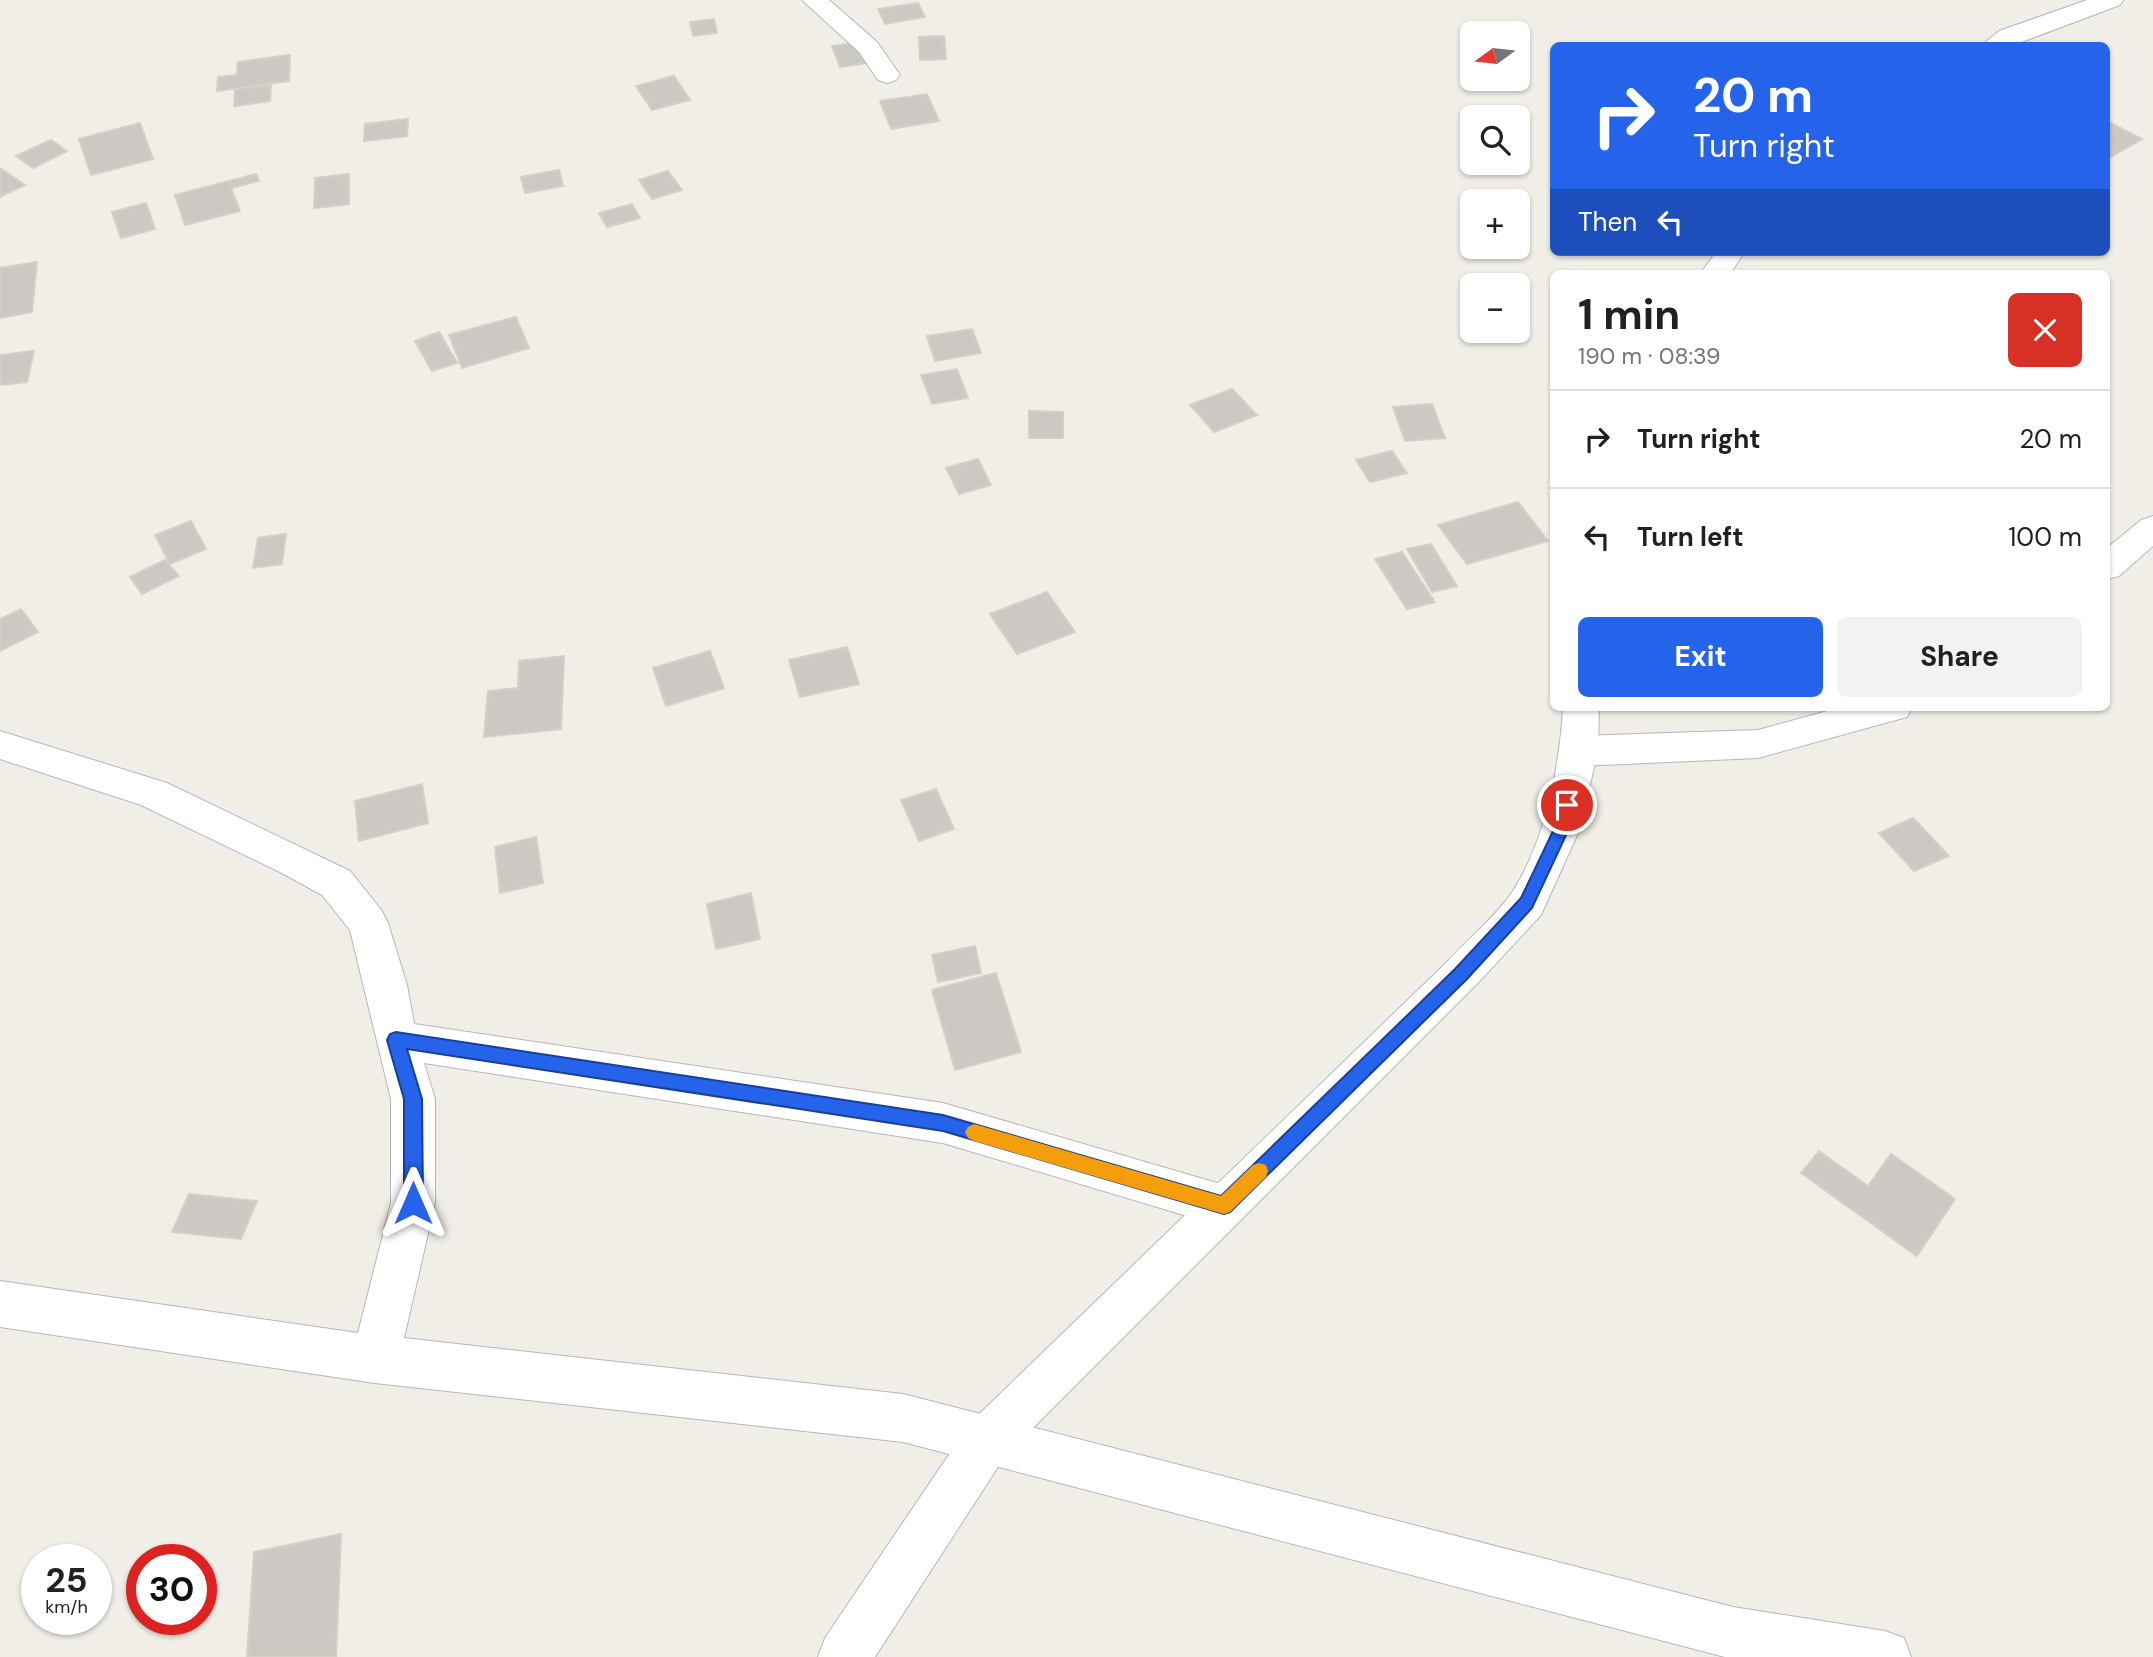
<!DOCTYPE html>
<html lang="en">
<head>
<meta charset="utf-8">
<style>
	:root { --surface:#fff; --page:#f2f2f2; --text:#202124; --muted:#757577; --line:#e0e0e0; --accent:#2563eb }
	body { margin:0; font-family:"DM Sans",sans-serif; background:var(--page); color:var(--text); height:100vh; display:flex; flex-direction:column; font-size:26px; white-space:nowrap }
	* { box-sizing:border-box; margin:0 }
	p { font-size:23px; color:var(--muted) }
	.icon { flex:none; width:38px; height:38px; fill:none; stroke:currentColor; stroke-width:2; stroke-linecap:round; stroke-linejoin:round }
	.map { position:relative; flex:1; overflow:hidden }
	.side { position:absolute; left:1550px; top:270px; width:560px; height:441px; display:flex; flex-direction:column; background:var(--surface); border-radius:10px; box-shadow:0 2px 5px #0004 }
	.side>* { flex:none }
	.top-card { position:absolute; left:1550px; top:42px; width:560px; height:214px; border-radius:10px; box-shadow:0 2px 5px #0004; background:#2563eb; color:#fff; overflow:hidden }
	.needle { width:46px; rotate:255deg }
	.controls { position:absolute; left:1460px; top:21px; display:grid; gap:14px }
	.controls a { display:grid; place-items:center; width:70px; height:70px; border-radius:10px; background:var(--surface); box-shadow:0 2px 5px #0004; font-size:35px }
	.speed { position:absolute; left:21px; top:1544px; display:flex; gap:14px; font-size:35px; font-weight:700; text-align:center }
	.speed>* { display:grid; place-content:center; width:91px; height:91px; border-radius:50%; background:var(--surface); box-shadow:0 2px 5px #0004; line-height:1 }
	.speed small { font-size:18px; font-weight:400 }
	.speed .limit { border:10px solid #d22; background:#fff; color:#111 }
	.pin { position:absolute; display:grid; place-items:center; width:60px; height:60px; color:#fff; margin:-30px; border:4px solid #fff; border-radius:50%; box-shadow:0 2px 7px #0007 }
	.me { position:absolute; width:77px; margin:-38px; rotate:0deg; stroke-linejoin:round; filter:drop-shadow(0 0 5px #0008) }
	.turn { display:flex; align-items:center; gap:24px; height:147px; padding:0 28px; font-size:32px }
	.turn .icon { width:91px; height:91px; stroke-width:2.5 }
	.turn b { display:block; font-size:49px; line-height:60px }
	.then { display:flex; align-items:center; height:66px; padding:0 28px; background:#0003; gap:14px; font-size:26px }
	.round { display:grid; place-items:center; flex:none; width:74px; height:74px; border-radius:10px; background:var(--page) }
	.head { display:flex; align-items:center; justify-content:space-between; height:119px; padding:0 28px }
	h1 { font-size:42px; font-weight:700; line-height:52px }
	.primary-button { display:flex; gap:14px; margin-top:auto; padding:14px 28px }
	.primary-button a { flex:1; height:80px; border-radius:10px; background:var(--accent); color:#fff; font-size:28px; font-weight:700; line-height:80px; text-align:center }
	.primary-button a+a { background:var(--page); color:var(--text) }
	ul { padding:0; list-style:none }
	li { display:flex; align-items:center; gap:21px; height:98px; padding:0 28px; border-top:2px solid var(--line) }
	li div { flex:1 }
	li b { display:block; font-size:26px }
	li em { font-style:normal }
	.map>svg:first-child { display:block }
</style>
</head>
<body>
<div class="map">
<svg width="2153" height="1657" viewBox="0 0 2153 1657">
	<rect width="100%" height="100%" fill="#f0eee7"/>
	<path fill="#ccc9c4" stroke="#d5d0c5" stroke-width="2" d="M918 3 925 17 885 24 878 9Z
		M714 19 717 33 693 36 690 22Z
		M944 36 946 59 920 60 919 37Z
		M859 42 867 63 840 67 832 46Z
		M290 55 289 81 217 91 218 77 237 75 238 62Z
		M674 76 690 100 652 110 636 86Z
		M271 85 270 101 234 106 235 89Z
		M927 94 939 121 891 129 880 101Z
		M408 119 407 136 364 141 365 124Z
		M2107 121 2142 139 2107 159Z
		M140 123 153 159 91 175 79 139Z
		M51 140 67 151 33 168 16 156Z
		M0 168 25 185 0 197Z
		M559 170 563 186 525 193 521 177Z
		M668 171 682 190 652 199 639 180Z
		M256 174 259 181 231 188 240 211 185 225 175 195Z
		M349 174V204L314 208 315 178Z
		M146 203 155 229 121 238 112 212Z
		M632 204 640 218 607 227 599 213Z
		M37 262 32 312 0 318V268Z
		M516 317 529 348 462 368 449 335Z
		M972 329 981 353 935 361 927 336Z
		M439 332 457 363 432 371 415 341Z
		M34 351 27 382 0 385V355Z
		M957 369 968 398 932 404 921 375Z
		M1232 389 1257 415 1214 432 1190 405Z
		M1432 404 1445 438 1405 441 1393 407Z
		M1029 411 1063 412V438H1029Z
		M1392 451 1407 473 1370 482 1356 460Z
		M978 459 991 485 959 494 946 468Z
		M1518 502 1548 541 1467 564 1438 525Z
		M191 521 206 549 170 564 155 535Z
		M286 534 282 564 253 568 258 538Z
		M1431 544 1457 586 1432 592 1407 549Z
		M1402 552 1435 602 1407 609 1375 559Z
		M165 560 179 576 142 594 130 577Z
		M1047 592 1075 632 1017 654 990 614Z
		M21 609 38 632 0 651V619Z
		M847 647 859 684 800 697 789 660Z
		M710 651 724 688 666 706 653 668Z
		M564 656 561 729 484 737 488 691 518 688 519 661Z
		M422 784 428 823 359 841 355 801Z
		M936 789 954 829 919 841 901 800Z
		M1913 818 1949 856 1914 871 1879 833Z
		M536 837 543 883 500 893 495 847Z
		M751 893 760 939 716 949 707 904Z
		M975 946 981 973 938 982 932 955Z
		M996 973 1021 1052 955 1070 932 990Z
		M1819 1151 1868 1186 1891 1154 1955 1199 1917 1256 1801 1173Z
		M189 1194 257 1201 241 1239 172 1232Z
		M341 1534 336 1657H247L254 1552Z"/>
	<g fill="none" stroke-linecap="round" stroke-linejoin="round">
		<defs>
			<path id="minor" d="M802 0H829L877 42 900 75 896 80 887 83 878 80 859 52Z
				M2153 516V546L2119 576 2107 579V548L2141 520Z
				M1842 707H1912L1907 717 1758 758 1579 766 1566 761 1560 751 1566 741 1579 736 1758 730Z
				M0 731 167 783 350 871 382 911 388 923 407 985 414 1024 943 1103 1224 1185 1240 1191 1246 1206 1240 1221 1224 1227 943 1143 424 1063 435 1099V1203L404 1338 903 1394 1733 1607 1885 1631 1904 1638 1911 1657H1725L903 1442 375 1383 0 1327V1281L358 1333 391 1203V1099L350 930 322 895 278 871 141 805 0 759Z"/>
			<path id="tertiary" d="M2087 0H2123L2120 5 2011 46H1981L1999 31Z
				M1716 252H1744L1731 273H1701Z
				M1563 707H1599L1598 751 1579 831 1541 915 1475 986 1005 1456 875 1657H818L825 1638 971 1422 1447 962C1466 941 1498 914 1513 891 1545 841 1560 766 1563 707Z"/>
		</defs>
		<use href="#minor" stroke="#b4b7bb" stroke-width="2"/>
		<use href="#tertiary" stroke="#b4b7bb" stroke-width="2"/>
		<use href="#minor" fill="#fff" fill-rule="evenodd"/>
		<use href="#tertiary" fill="#fff" fill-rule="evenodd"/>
	</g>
	<path fill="#2563eb" stroke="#184099" stroke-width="2" d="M1567 798 1574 805 1568 831 1532 908 1467 979 1230 1212 1224 1214 943 1131 407 1049 422 1099 423 1203 420 1210 413 1212 407 1210 404 1203V1099L387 1040 390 1034 396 1032 943 1115 1221 1196 1455 969 1521 898 1553 831 1559 805Z"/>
	<path fill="#f59e0b" d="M974 1124 1221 1196 1253 1165 1259 1163 1266 1165 1268 1171 1266 1177 1230 1212 1224 1214 974 1141 968 1138 965 1132 968 1127Z"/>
</svg>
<div class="controls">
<a><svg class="needle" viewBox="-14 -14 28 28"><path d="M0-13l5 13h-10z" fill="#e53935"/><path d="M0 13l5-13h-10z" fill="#757577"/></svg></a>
<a><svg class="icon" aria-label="search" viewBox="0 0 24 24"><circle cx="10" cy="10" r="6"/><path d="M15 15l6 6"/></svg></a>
<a>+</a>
<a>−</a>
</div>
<div class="speed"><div>25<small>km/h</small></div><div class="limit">30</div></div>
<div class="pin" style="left:1567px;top:805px;background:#d93025"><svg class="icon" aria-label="arrive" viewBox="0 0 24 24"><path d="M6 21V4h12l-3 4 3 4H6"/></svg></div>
<svg class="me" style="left:413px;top:1203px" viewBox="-20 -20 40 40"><path d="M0-17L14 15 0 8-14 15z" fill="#2563eb" stroke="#fff" stroke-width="4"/></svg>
<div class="top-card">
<div class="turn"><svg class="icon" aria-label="right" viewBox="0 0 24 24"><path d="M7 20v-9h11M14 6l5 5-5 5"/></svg><div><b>20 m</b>Turn right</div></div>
<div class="then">Then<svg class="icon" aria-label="left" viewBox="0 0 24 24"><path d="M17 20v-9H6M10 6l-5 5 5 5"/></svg></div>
</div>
<section class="side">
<div class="head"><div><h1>1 min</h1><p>190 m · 08:39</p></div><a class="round" style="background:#d93025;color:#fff"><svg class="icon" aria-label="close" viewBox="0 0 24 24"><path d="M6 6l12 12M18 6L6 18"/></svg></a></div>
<ul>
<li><svg class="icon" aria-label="right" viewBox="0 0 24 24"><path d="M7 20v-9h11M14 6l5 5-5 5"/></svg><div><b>Turn right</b></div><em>20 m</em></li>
<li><svg class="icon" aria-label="left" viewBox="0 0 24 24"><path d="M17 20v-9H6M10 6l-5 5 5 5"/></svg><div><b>Turn left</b></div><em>100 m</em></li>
</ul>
<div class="primary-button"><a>Exit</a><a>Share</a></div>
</section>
</div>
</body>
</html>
